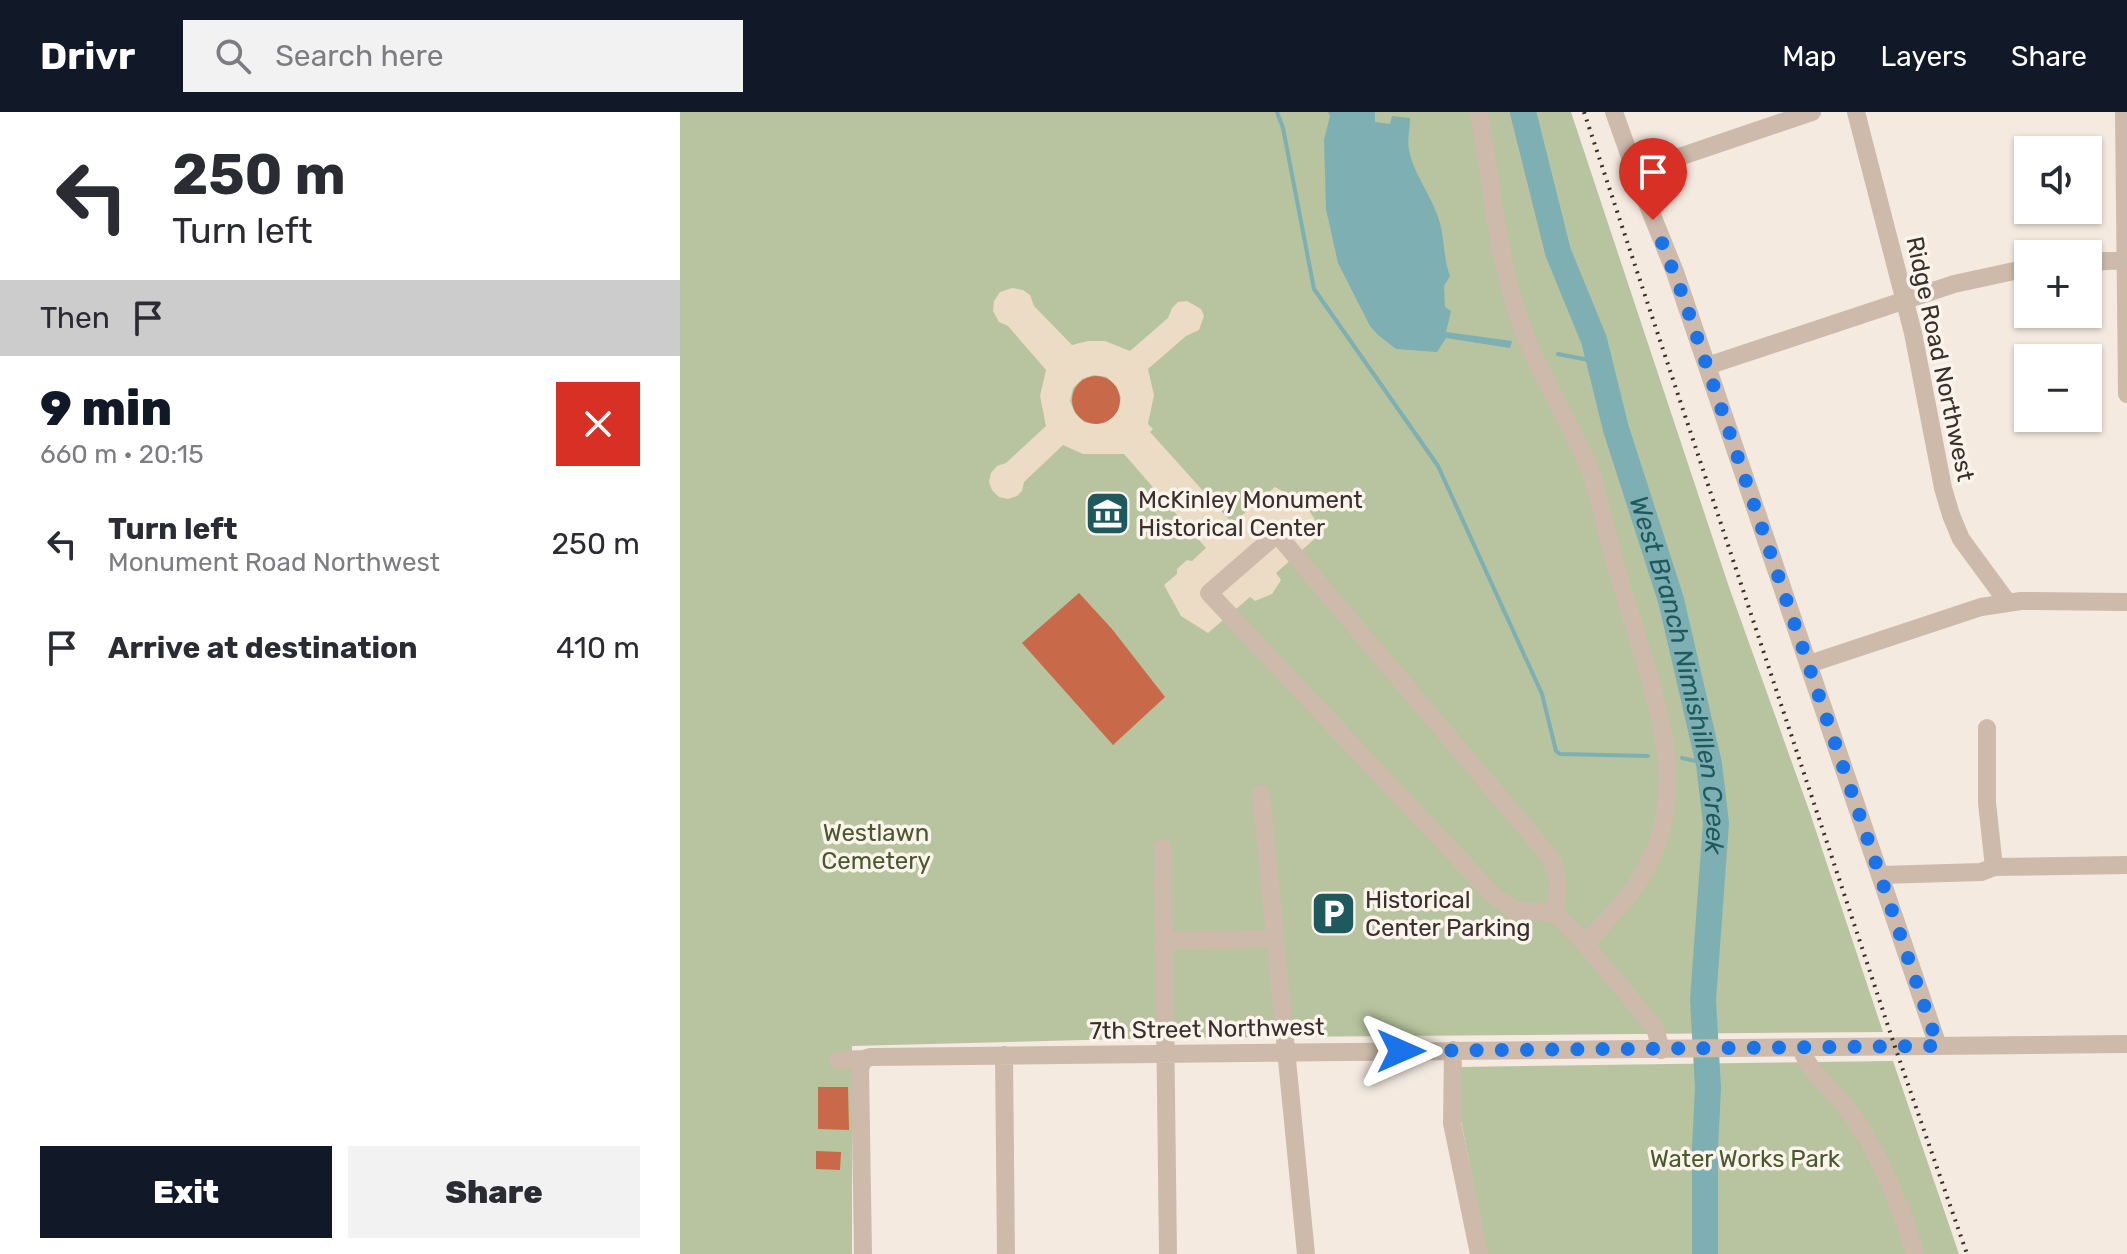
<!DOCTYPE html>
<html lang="en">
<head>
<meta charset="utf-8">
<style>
	:root { --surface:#fff; --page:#f2f2f3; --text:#2b2b33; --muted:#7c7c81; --accent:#111827 }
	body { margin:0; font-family:Rubik,sans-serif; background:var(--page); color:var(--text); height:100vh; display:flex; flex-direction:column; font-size:30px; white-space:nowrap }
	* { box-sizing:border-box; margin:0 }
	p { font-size:26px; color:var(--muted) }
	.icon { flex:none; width:44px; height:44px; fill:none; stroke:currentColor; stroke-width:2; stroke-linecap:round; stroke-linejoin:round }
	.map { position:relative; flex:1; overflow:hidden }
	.drawer { display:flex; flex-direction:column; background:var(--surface); width:680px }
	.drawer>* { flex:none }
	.hud { background:#fff; color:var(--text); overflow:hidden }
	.tools { position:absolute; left:1334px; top:24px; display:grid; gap:16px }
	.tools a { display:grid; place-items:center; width:88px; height:88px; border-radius:0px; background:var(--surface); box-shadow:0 2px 6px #0004; font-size:40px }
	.pin { position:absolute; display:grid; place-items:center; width:68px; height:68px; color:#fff; margin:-82px -34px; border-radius:50% 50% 50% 0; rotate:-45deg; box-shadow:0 0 8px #0007 }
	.pin .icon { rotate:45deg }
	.me { position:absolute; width:88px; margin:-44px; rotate:90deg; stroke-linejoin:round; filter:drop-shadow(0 0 6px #0008) }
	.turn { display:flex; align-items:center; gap:28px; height:168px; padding:0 40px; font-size:36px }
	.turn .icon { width:104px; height:104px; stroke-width:2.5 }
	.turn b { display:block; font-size:56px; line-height:68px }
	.then { display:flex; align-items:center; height:76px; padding:0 40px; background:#0003; gap:16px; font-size:30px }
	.round { display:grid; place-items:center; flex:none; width:84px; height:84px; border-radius:0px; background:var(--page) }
	.head { display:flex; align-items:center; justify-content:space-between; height:136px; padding:0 40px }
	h1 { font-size:48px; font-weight:800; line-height:60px; color:var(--accent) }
	.action { display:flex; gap:16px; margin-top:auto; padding:16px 40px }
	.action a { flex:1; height:92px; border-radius:0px; background:var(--accent); color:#fff; font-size:32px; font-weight:800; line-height:92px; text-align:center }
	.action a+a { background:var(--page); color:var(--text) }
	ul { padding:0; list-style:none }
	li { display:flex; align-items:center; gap:24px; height:104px; padding:0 40px }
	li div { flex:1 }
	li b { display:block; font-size:30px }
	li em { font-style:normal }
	header { display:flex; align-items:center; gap:48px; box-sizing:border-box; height:112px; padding:0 40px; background:var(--accent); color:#fff }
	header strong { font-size:38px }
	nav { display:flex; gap:44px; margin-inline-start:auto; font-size:28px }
	.search { width:560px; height:72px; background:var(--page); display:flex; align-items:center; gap:20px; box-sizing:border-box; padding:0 28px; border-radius:0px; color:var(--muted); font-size:30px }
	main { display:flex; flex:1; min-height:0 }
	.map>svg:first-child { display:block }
</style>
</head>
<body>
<header>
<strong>Drivr</strong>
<div class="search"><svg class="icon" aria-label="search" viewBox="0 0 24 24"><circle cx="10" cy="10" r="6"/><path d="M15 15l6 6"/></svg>Search here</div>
<nav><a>Map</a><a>Layers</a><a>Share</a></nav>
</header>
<main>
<section class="drawer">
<div class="hud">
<div class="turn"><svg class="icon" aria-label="left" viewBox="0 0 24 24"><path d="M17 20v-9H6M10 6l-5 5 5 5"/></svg><div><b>250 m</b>Turn left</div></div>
<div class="then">Then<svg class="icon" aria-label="arrive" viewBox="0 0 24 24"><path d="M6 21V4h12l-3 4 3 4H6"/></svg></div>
</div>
<div class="head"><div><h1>9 min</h1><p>660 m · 20:15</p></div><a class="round" style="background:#d93025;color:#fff"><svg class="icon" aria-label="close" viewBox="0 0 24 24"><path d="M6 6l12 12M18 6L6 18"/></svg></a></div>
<ul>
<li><svg class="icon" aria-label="left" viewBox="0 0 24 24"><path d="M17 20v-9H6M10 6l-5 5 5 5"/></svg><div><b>Turn left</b><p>Monument Road Northwest</p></div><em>250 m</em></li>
<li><svg class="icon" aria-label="arrive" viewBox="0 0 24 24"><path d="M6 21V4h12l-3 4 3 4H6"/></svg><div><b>Arrive at destination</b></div><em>410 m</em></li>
</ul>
<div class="action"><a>Exit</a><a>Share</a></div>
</section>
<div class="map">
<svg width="1447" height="1142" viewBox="0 0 1447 1142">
	<rect width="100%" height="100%" fill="#f4eae0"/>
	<path fill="#b7c49f" d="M0 0H891L1049 475 1130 701 1203 920 480 926 172 934V1142H0Z
		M1213 949 1279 1142H807L781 1009 779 955Z"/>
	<path fill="#ecdcc6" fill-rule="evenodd" d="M332 176 343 178 350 183 354 194 392 233 408 229H425L450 239 488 206 492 196 498 190 507 189 521 197 524 204 519 218 506 224 468 257 474 283 468 312 473 317 470 320 552 411 567 399 568 394 575 388 581 387 595 375 624 391 634 406 639 423 596 461 601 468 592 482 575 489 570 485 528 521 501 504 484 473 497 462V457L507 448 512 449 526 436 444 342H403L383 333 344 370 342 379 337 384 328 387 319 385 312 378 309 370 311 361 317 354 326 351 366 314 360 284 366 258 328 214 319 210 313 199 314 189 320 180ZM414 263 427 265 436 274 441 286 438 299 429 308 417 312 404 310 395 301 390 289 393 276 402 267Z"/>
	<path fill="#7eafb2" d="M648 0H695V10L710 12 712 4 730 6C730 16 727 28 729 38 734 63 752 84 759 108 765 127 763 146 770 164L764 174 765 195 771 199 766 220 832 229 830 236 766 226 757 240 716 237 698 223 690 214 658 151 646 97 644 28 650 4Z"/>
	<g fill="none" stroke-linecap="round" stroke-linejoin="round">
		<path stroke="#7eafb2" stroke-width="4" d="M597 0 603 16 634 177 758 354 862 582 876 639 880 642 968 644
			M878 242 919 250
			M1002 646 1029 652"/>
		<path stroke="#7eafb2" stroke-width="26" id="s1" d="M843 0 878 140 914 228 936 317 991 488 1029 652 1036 711 1023 888 1028 976 1025 1036V1142"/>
	</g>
	<path fill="#c86949" d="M392 288a24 24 0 1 1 48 0a24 24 0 1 1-48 0Z
		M399 481 432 517 485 585 433 633 342 531Z
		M138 975H168L169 1018 138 1017Z
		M136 1039 161 1040 160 1058 136 1057Z"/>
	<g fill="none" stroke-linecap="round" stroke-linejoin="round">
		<path stroke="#cdbaab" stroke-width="18" d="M799 0C811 72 818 149 843 218 862 268 893 313 912 363 923 405 933 447 946 488 970 570 1009 661 972 745 957 779 930 805 905 832
			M934 0 963 81 995 160 1258 934
			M1176 0 1233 221 1263 376 1271 403 1281 427 1328 491
			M1444 0 1447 282
			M955 60 1132 0
			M1408 150 1447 148
			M1027 254 1274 172 1348 156
			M597 422 871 746 878 769 875 801 834 798 815 785 529 481Z
			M1129 552 1301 495 1341 489 1447 490
			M1307 616V691L1314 755
			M581 682 626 1142
			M483 736 488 1142
			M1201 763 1301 760 1314 755 1447 753
			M875 801 905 832 975 916 981 938
			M483 835 494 829 595 827
			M1121 936C1129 961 1151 975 1166 995 1198 1037 1220 1091 1235 1142
			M773 938 772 1011 799 1142
			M324 943 326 1142
			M158 948 184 947 191 945 1447 932
			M183 1142 180 956 184 947"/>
		<path stroke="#3a2f2a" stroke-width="4" stroke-dasharray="2 6" stroke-linecap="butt" d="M904 0 1215 935 1287 1142"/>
	</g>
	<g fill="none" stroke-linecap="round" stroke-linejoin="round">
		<path stroke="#1a73e8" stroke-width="14" stroke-dasharray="0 25.2" d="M721 939 1258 934 1003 184 973 108"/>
	</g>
	<defs>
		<symbol id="museum-square" viewBox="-11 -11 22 22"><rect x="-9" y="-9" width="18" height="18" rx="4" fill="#1e595d" stroke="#fbf4ec"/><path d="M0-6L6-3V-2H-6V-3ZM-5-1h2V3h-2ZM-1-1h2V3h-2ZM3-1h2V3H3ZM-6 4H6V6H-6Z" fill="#fff"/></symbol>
		<symbol id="parking-square" viewBox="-11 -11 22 22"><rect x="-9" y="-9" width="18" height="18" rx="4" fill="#1e595d" stroke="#fbf4ec"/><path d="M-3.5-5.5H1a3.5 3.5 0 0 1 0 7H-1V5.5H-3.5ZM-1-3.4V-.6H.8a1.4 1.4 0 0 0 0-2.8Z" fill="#fff"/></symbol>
	</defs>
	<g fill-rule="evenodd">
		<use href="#museum-square" x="402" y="376" width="51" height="51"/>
		<use href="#parking-square" x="628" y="776" width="51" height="51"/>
	</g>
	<g text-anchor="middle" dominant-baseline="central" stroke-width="7" stroke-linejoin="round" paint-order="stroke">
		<g font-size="24" fill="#3a2f2a" stroke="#fbf4ec">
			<text transform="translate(1260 247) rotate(78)">Ridge Road Northwest</text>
			<text transform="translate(527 917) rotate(-1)">7th Street Northwest</text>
		</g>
		<g font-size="24" fill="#3a2f2a" stroke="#fbf4ec" text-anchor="start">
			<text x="458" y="388">McKinley Monument<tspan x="458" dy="28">Historical Center</tspan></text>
			<text x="685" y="788">Historical<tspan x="685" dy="28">Center Parking</tspan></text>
		</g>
		<g font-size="24" fill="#49592d" stroke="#fbf4ec">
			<text x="196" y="721">Westlawn<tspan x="196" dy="28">Cemetery</tspan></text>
			<text x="1065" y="1047">Water Works Park</text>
		</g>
		<g font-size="26" font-style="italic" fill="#1e595d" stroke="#fbf4ec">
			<text stroke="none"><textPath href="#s1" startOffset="586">West Branch Nimishillen Creek</textPath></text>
		</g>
	</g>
</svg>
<div class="tools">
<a><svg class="icon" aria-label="sound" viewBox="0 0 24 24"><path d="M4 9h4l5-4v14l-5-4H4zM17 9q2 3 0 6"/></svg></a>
<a>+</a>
<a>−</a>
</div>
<div class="pin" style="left:973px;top:108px;background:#d93025"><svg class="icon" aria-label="arrive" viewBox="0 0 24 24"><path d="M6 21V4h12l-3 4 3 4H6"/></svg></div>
<svg class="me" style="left:721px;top:939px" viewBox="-20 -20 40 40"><path d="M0-17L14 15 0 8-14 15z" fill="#1a73e8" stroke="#fff" stroke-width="4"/></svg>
</div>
</main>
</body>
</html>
